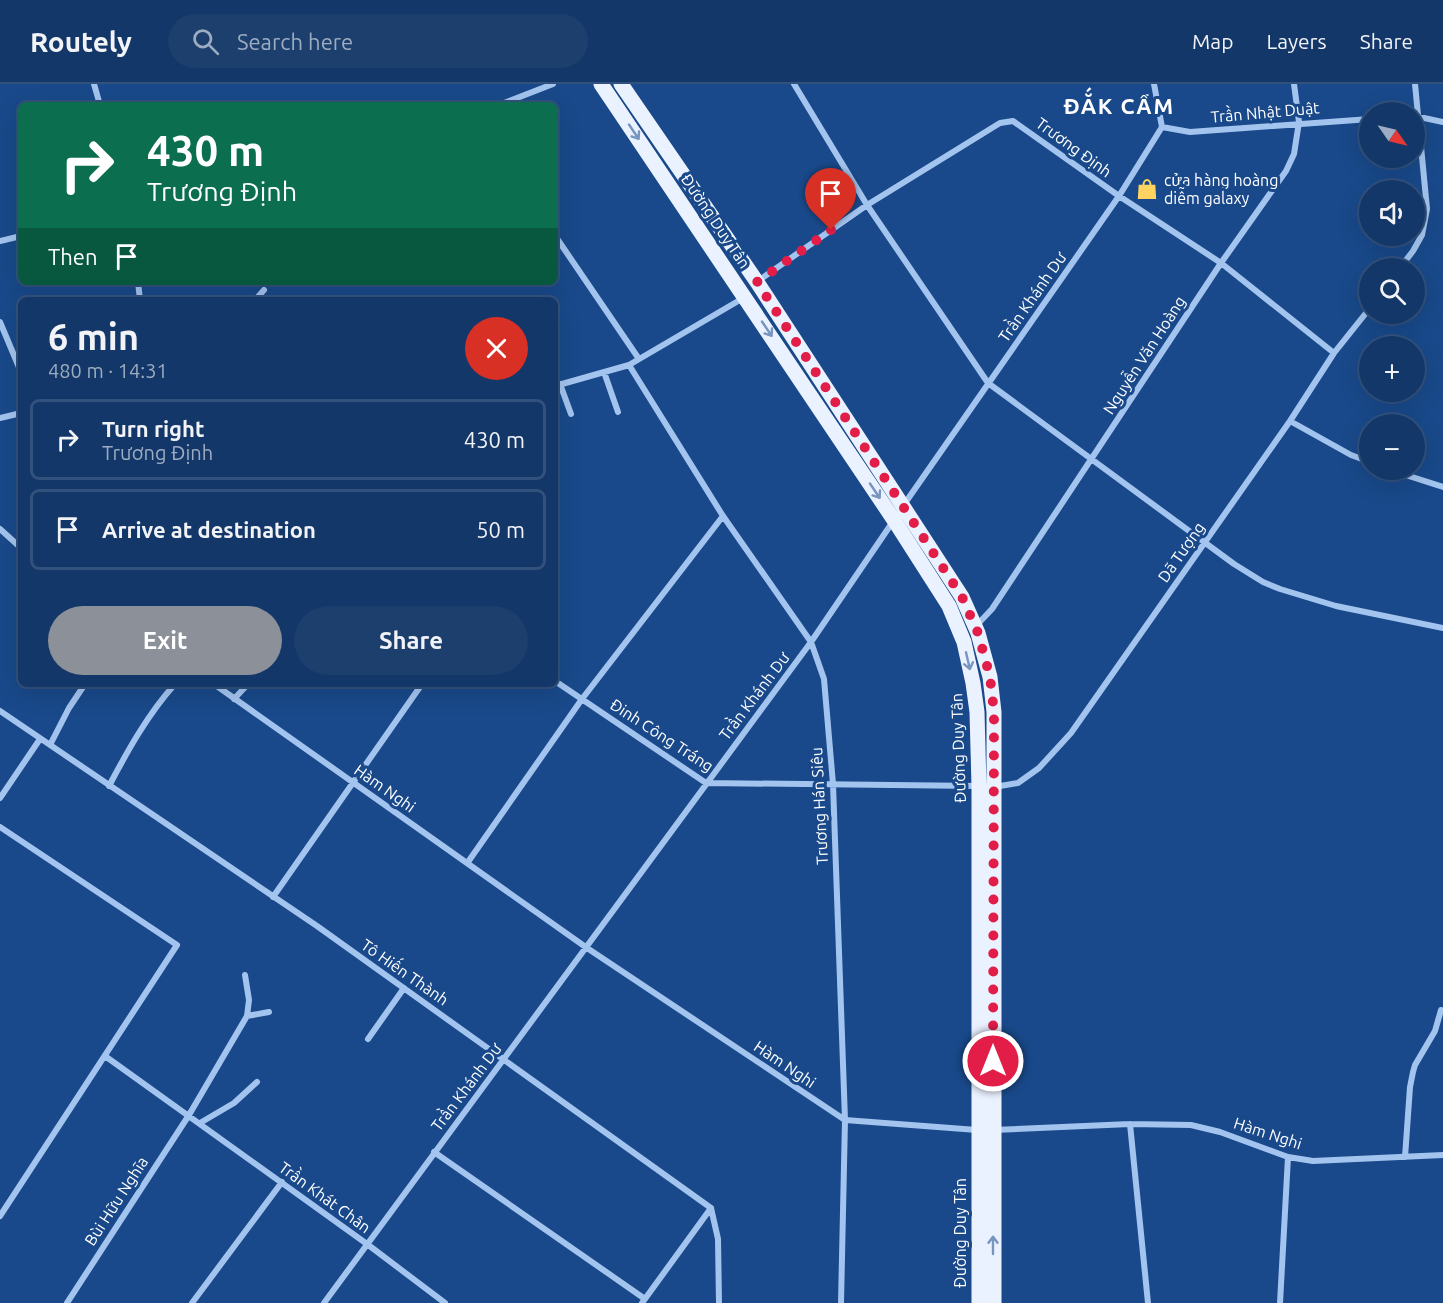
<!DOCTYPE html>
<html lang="en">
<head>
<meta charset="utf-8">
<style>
	:root { --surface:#133768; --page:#1c3f6e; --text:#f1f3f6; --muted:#9dacc0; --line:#32517c; --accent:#8c9099 }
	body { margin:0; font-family:Ubuntu,sans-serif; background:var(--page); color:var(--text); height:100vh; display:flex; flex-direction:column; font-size:22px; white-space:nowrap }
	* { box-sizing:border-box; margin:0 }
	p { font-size:20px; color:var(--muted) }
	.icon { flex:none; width:33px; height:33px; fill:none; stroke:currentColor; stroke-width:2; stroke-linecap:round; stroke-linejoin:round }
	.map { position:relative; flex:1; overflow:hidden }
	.side { position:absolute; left:18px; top:213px; width:540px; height:390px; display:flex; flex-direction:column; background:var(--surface); border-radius:9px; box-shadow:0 6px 24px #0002,0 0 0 2px var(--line) }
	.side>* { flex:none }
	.top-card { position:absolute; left:18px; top:18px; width:540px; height:183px; border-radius:9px; box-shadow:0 6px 24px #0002,0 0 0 2px var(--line); background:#0b6e4f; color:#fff; overflow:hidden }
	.needle { width:39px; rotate:124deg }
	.buttons { position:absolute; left:1359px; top:18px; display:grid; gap:12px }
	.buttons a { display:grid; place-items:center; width:66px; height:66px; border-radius:50%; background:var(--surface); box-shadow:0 6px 24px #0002,0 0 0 2px var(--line); font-size:30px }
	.pin { position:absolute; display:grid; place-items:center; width:51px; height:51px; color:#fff; margin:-62px -26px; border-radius:50% 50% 50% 0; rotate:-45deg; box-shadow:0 0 6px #0007 }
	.pin .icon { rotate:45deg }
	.me { position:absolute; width:66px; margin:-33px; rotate:0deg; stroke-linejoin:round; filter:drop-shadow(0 0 4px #0008) }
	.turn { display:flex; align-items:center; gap:21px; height:126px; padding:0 30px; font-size:27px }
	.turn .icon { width:78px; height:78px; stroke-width:2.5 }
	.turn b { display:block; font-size:42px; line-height:51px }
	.then { display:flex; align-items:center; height:57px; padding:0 30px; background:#0003; gap:12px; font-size:22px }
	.round { display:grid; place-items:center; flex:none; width:63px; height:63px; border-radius:32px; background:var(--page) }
	.head { display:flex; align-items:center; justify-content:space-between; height:102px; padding:0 30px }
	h1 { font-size:36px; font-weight:700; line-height:45px }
	.action { display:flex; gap:12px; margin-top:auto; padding:12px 30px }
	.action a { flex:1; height:69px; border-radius:36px; background:var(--accent); color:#fff; font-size:24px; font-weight:700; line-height:69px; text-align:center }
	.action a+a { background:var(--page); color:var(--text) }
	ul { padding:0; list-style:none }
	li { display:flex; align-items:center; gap:18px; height:81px; margin:0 12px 9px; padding:0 18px; border:3px solid var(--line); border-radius:9px }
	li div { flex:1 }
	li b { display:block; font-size:22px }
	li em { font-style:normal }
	header { display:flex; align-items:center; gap:36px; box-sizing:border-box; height:84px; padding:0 30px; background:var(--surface); border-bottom:2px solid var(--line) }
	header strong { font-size:28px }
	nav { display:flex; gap:33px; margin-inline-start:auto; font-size:21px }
	.search { width:420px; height:54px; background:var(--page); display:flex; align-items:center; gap:15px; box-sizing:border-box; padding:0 21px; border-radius:33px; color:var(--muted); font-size:22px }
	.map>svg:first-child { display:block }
</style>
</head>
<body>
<header>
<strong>Routely</strong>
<div class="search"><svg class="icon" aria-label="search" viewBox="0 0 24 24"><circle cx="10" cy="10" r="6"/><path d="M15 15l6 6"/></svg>Search here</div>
<nav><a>Map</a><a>Layers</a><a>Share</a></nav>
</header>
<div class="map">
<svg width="1443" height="1219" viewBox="0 0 1443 1219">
	<rect width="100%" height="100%" fill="#19498a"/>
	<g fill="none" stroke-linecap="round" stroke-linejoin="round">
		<path stroke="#a3c4ee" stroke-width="6" d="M94 0 100 21
			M794 0 867 121 988 299 1234 480 1263 498 1280 505 1336 522 1443 544
			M499 21 553 0
			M1415 32 1443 38
			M1162 43 1190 48 1370 35
			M558 156 639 275
			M0 157 21 152
			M1400 184 1413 167 1422 151 1427 125 1415 0
			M758 197 867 121 1000 39 1013 37 1119 112 1221 179 1334 269
			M138 198 140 216
			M255 216 264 206
			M0 238 21 288
			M629 281 723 432 811 558 824 595 833 700 845 1036 841 1219
			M604 288 618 328
			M560 300 571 330
			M555 302 629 281 745 213
			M0 334 21 329
			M1290 337 1351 371 1370 378
			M1390 386 1443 403
			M903 422 1119 112 1162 43 1154 0
			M0 445 21 464
			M975 543 992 525 1221 179 1286 87 1294 70 1299 38 1294 0
			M555 597 706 699 979 702
			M214 600 587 864 845 1036 977 1046
			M234 615 248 600
			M0 627 317 842 711 1124 718 1155 719 1219
			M50 661 69 624 85 600
			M109 702C128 666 148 630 175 600
			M994 703 1018 699 1039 684 1071 649 1290 337 1334 269 1370 224
			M0 714 40 655
			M0 743 177 861 0 1132
			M468 778 582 615 723 432
			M273 813 422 600
			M247 932 269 928
			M368 955 404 904
			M105 972 367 1160 445 1219
			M200 1039 234 1019 257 998
			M1130 1040 1148 1219
			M993 1046 1130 1040 1191 1041 1220 1048 1288 1073 1313 1077 1443 1071
			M434 1068 645 1215
			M1405 1073 1410 1003 1413 988 1415 981 1435 947 1441 926
			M67 1219 189 1031 247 932 249 916 245 891
			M192 1219 282 1098
			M324 1219 811 558 894 436
			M642 1219 711 1124
			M1280 1219 1288 1073"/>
		<path stroke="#eaf2ff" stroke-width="15" d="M601 0 894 436 949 522 964 558 973 599 977 628 979 702V1219
			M621 0 757 198 962 513 978 549 990 593 994 628V1219"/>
	</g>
	<defs><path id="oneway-shaft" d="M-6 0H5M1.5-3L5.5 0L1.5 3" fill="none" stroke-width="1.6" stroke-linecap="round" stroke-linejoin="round" transform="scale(1.5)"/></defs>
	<g stroke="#7795bf">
		<use href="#oneway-shaft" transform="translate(634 48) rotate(56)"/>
		<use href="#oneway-shaft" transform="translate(767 245) rotate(56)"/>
		<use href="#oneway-shaft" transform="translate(875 407) rotate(56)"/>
		<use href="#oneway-shaft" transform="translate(968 577) rotate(77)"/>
		<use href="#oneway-shaft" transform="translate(993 1161) rotate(-90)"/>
	</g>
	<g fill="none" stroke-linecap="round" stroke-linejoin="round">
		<path stroke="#e11d48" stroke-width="10" stroke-dasharray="0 18" d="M831 146 757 198 962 513 978 549 990 593 994 628 993 977"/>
	</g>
	<defs>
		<symbol id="shop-bare" viewBox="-9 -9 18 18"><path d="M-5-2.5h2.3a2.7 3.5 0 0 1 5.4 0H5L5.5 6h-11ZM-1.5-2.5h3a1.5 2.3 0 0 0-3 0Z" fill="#ffd360" stroke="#19498a" stroke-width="2.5" paint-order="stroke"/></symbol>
	</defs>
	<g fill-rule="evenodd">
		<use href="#shop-bare" x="1132" y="90" width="30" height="30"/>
	</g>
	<g text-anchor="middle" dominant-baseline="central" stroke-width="6" stroke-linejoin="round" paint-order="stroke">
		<g font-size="16" fill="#fff" stroke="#19498a">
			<text transform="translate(1265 28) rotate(-5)">Trần Nhật Duật</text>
			<text transform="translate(1074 63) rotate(36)">Trương Định</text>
			<text transform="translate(716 137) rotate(56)">Đường Duy Tân</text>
			<text transform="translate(1032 213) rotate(-55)">Trần Khánh Dư</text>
			<text transform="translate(1144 271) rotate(-57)">Nguyễn Văn Hoàng</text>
			<text transform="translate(1181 468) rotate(-55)">Dã Tượng</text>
			<text transform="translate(754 612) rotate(-53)">Trần Khánh Dư</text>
			<text transform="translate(662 651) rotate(33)">Đinh Công Tráng</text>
			<text transform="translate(958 664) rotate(-92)">Đường Duy Tân</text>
			<text transform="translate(385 704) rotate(35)">Hàm Nghi</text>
			<text transform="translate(819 722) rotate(-93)">Trương Hán Siêu</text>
			<text transform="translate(405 888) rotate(35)">Tô Hiến Thành</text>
			<text transform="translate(785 980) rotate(34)">Hàm Nghi</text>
			<text transform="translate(466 1003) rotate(-53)">Trần Khánh Dư</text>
			<text transform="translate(1268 1049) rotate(18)">Hàm Nghi</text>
			<text transform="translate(325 1113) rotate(36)">Trần Khát Chân</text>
			<text transform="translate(116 1117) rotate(-57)">Bùi Hữu Nghĩa</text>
			<text transform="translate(960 1149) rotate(-90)">Đường Duy Tân</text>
		</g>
		<g font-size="16" fill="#fff" stroke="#19498a" text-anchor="start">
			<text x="1164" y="96">cửa hàng hoàng<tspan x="1164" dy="18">diễm galaxy</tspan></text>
		</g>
		<g font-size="22" font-weight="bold" letter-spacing="1.5" fill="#fff" stroke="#19498a">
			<text x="1119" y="21">ĐẮK CẨM</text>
		</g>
	</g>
</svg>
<div class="buttons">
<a><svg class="needle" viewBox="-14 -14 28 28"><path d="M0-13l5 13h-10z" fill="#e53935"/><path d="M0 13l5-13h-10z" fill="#9dacc0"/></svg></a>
<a><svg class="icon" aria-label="sound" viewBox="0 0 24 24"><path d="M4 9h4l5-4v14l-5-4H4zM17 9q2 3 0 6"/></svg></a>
<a><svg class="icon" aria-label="search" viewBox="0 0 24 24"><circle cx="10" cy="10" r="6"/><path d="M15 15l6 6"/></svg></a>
<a>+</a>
<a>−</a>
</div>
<div class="pin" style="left:831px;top:146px;background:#d93025"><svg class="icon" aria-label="arrive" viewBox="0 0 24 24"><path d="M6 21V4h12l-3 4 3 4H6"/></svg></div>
<svg class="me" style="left:993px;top:977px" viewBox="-20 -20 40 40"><circle r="17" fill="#e11d48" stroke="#fff" stroke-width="3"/><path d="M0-11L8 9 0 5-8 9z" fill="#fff"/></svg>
<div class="top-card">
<div class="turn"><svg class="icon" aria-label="right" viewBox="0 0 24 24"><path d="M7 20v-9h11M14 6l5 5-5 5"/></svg><div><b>430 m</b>Trương Định</div></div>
<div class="then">Then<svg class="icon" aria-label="arrive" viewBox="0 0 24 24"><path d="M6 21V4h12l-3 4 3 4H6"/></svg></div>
</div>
<section class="side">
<div class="head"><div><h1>6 min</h1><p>480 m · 14:31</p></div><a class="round" style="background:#d93025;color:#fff"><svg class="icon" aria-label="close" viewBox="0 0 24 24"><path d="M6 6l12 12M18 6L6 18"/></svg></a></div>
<ul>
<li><svg class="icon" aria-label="right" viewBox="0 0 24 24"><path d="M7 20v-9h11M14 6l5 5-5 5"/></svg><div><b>Turn right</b><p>Trương Định</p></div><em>430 m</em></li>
<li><svg class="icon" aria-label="arrive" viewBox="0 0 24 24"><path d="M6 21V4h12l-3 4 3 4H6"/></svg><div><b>Arrive at destination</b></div><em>50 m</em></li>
</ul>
<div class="action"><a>Exit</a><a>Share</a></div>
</section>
</div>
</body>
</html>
